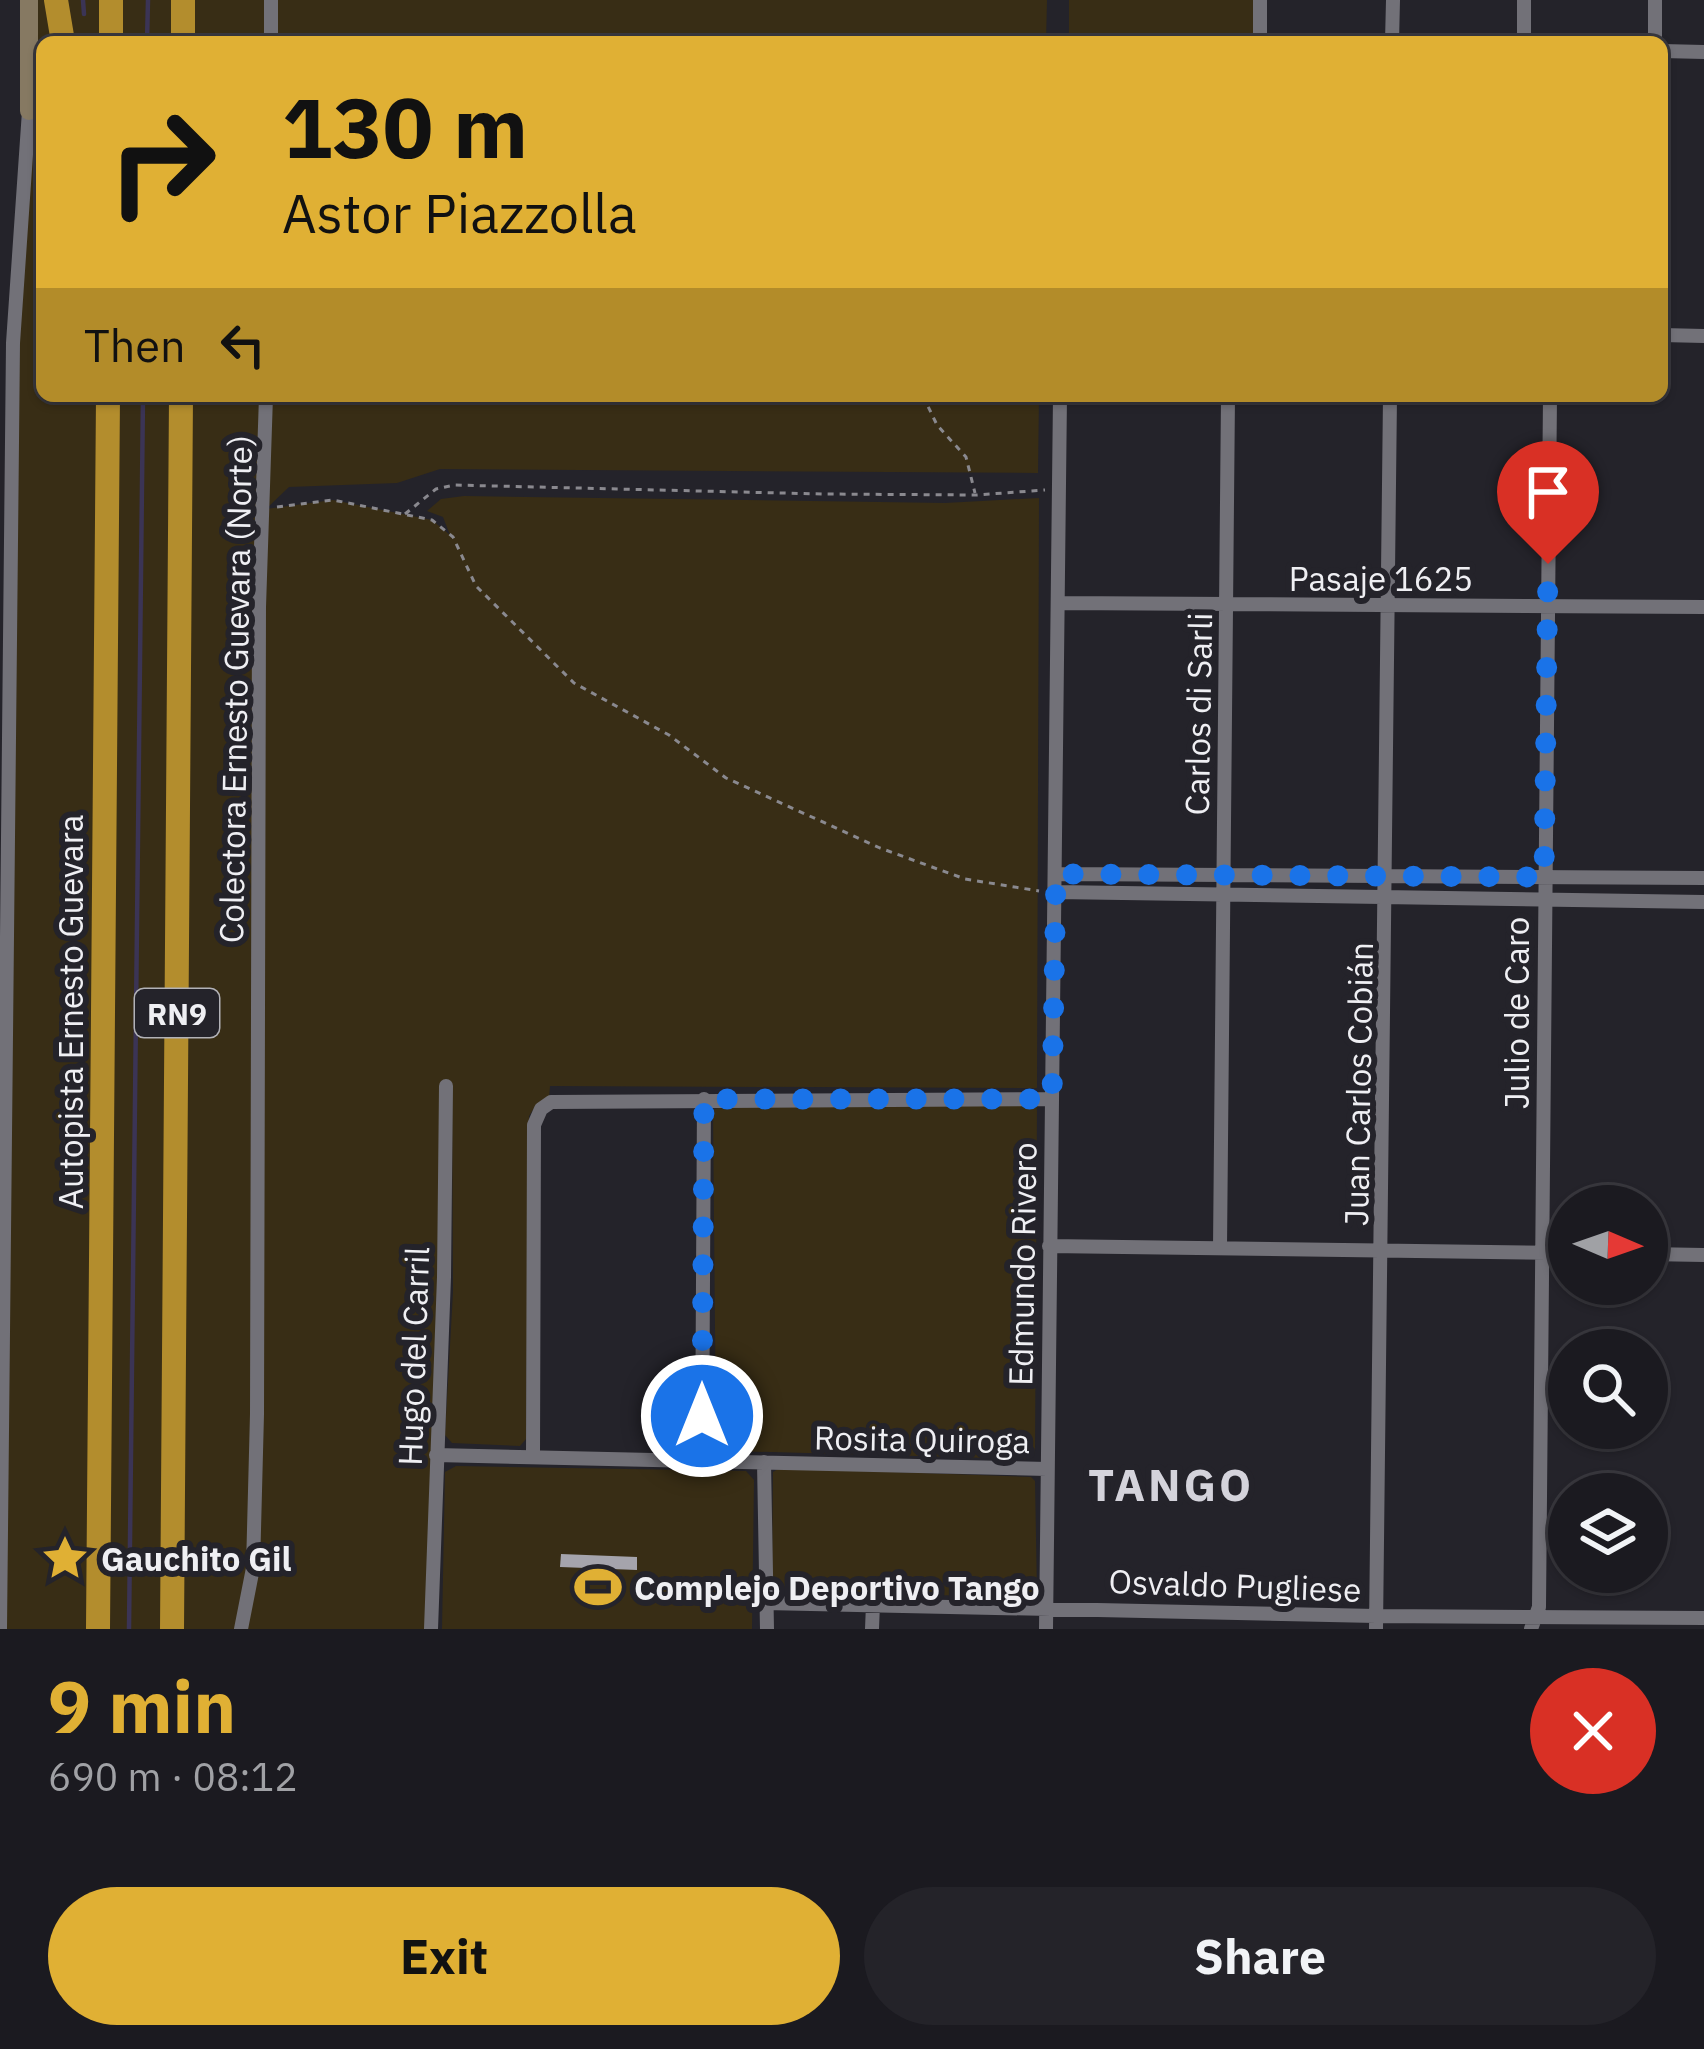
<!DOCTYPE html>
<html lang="en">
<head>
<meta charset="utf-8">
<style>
	:root { --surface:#1b1a20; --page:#242329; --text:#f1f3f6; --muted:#a0a1a5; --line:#39383e; --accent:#e0b034 }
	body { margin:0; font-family:"IBM Plex Sans",sans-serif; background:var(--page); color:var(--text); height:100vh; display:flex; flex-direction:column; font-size:45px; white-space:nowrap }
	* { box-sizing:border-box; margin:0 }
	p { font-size:39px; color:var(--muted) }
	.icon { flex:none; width:66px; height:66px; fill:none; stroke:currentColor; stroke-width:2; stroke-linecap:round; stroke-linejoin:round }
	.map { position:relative; height:1629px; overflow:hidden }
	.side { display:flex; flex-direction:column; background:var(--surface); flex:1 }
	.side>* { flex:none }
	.banner { position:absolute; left:36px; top:36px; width:1632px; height:366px; border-radius:18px; box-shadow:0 3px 9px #0004,0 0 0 3px var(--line); background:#e0b034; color:#111; overflow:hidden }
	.needle { width:78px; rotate:92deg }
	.controls { position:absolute; left:1548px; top:1185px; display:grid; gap:24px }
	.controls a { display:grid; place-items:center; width:120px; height:120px; border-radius:50%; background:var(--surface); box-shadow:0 3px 9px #0004,0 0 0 3px var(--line); font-size:60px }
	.pin { position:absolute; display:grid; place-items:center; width:102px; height:102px; color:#fff; margin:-123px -51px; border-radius:50% 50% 50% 0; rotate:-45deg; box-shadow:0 0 12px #0007 }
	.pin .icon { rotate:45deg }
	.me { position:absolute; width:132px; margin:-66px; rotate:0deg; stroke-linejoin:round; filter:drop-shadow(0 0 9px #0008) }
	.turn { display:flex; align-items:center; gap:42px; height:252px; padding:0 48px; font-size:54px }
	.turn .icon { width:156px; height:156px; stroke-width:2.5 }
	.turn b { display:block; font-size:84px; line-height:102px }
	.then { display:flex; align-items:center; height:114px; padding:0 48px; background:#0003; gap:24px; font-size:45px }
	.round { display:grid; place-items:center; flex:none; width:126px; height:126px; border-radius:63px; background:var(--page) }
	.summary { display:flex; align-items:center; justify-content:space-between; height:204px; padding:0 48px }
	h1 { font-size:72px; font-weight:700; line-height:90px; color:var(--accent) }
	.primary-button { display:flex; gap:24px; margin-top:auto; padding:24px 48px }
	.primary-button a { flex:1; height:138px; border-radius:72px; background:var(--accent); color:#111; font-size:48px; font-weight:700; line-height:138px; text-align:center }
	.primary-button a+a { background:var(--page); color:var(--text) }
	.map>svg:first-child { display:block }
</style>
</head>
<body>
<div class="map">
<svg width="1704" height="1629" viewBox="0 0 1704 1629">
	<rect width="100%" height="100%" fill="#24232a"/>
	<path fill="#382d15" d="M29 0H1047L1046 42H42V396H1039L1038 473 440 469 397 483 289 487 266 509 333 500 432 520 450 535 443 517 427 511 441 499 464 496 945 503 1039 498 1037 1088 550 1086 549 1098 536 1105 529 1116 526 1439 520 1446 452 1443 445 1435 453 1292 452 1086 431 1629H0L13 583Z
		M1069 0H1260V42H1069Z
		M1024 1104 1037 1107 1035 1453 1030 1459 730 1451 716 1438 713 1110 725 1105Z
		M456 1466 746 1471 754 1480 752 1629H442L445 1472Z
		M780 1468 1031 1477 1035 1481 1037 1593 1031 1597 779 1592 772 1583 773 1472Z"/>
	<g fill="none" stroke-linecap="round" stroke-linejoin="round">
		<path stroke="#3b3455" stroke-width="4.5" d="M83 0 84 14
			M147 42 148 0
			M129 1629 143 396"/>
	</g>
	<path fill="#a5a4ac" d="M561 1554 637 1557V1570L560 1567Z"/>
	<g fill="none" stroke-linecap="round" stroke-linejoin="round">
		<path stroke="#8a898f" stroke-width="3" stroke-dasharray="6 6" stroke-linecap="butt" d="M923 396 937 425 966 457 975 493
			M277 507 333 500 432 520 453 537 476 586 574 683 669 735 726 778 880 848 965 879 1039 891
			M405 514 436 489 454 485 822 494 976 495 1045 490"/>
		<path stroke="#727178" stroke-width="14" d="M1655 0V42
			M271 42V0
			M1260 42V0
			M1392 42 1393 0
			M1524 42V0
			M1662 51 1704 52
			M1662 335 1704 336
			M1058 603 1704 607
			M1056 874 1704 878
			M1056 892 1704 902
			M1049 1246 1569 1253
			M1220 1248 1228 396
			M1647 1254 1704 1255
			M436 1455 1047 1469
			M533 1457 534 1125 541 1109 551 1102 1052 1099
			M702 1461 704 1099
			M764 1462 767 1629
			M765 1603 1376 1616 1704 1618
			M0 1629 13 343 29 111
			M241 1629 253 1568 257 1414 259 607 266 396
			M431 1629 444 1277 446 1086
			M872 1629 873 1604
			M1046 1629 1060 396
			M1376 1629 1390 396
			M1531 1629 1539 1607 1550 396"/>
		<path stroke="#867962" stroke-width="18" d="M29 0V111"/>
		<path stroke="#b38d2d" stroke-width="24" d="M56 0 63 42
			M111 42V0
			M183 42V0
			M98 1629 108 396
			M172 1629 181 396"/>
	</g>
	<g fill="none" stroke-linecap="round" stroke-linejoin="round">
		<path stroke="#1a73e8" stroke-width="21" stroke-dasharray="0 37.8" d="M702 1416 704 1099H1052L1056 874 1544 877 1548 564"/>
	</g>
	<defs>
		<symbol id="sight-bare" viewBox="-9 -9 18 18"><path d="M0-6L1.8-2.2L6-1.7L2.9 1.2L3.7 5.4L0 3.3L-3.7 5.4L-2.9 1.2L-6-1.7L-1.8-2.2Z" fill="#e0b034" stroke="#24232a" stroke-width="2.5" paint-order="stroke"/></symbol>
		<symbol id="stadium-bare" viewBox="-9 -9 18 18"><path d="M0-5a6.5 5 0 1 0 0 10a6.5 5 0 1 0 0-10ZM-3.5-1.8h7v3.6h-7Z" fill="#e0b034" stroke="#24232a" stroke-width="2.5" paint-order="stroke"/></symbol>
	</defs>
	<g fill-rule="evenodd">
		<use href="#sight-bare" x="32" y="1525" width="66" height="66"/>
		<use href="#stadium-bare" x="565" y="1554" width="66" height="66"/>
	</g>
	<g text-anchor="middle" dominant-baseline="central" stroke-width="12" stroke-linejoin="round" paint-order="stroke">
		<rect fill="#24232a" stroke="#b2b2b7" stroke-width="3" x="135" y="989" width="84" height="48" rx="9"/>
		<g font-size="30" font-weight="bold" fill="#efeff3">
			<text x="177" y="1013">RN9</text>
		</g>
		<g font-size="33" fill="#efeff3" stroke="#24232a">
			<text x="1381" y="578">Pasaje 1625</text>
			<text transform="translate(235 689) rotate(-89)">Colectora Ernesto Guevara (Norte)</text>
			<text transform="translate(1198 714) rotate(-89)">Carlos di Sarli</text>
			<text transform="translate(70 1012) rotate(-90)">Autopista Ernesto Guevara</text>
			<text transform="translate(1516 1013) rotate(-90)">Julio de Caro</text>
			<text transform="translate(1358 1084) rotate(-89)">Juan Carlos Cobián</text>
			<text transform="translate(1022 1264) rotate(-89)">Edmundo Rivero</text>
			<text transform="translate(413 1356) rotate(-88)">Hugo del Carril</text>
			<text transform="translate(922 1439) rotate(1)">Rosita Quiroga</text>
			<text transform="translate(1235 1585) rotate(2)">Osvaldo Pugliese</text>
		</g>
		<g font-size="33" font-weight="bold" fill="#efeff3" stroke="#24232a" text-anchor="start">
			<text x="101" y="1558">Gauchito Gil</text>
			<text x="634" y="1587">Complejo Deportivo Tango</text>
		</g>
		<g font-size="45" font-weight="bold" letter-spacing="3" fill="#d4d3db" stroke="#24232a">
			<text x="1171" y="1484">TANGO</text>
		</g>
	</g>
</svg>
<div class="controls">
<a><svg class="needle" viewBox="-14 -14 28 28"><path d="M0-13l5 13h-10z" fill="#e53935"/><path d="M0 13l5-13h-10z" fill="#a0a1a5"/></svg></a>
<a><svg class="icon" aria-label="search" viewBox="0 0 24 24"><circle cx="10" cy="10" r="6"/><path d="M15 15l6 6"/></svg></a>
<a><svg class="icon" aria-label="layers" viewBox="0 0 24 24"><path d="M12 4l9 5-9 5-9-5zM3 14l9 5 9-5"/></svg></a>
</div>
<div class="pin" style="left:1548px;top:564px;background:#d93025"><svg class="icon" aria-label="arrive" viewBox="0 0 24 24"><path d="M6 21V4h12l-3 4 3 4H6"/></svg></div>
<svg class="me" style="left:702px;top:1416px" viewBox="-20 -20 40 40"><circle r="17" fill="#1a73e8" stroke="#fff" stroke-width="3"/><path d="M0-11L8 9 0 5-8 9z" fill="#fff"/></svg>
<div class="banner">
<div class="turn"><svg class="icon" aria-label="right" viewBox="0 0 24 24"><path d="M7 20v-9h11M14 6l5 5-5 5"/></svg><div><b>130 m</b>Astor Piazzolla</div></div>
<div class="then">Then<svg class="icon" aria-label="left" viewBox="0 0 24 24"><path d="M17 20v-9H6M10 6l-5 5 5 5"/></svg></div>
</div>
</div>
<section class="side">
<div class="summary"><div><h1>9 min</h1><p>690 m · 08:12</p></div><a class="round" style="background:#d93025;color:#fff"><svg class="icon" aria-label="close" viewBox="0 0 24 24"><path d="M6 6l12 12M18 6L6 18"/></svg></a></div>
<div class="primary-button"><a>Exit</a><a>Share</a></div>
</section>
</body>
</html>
